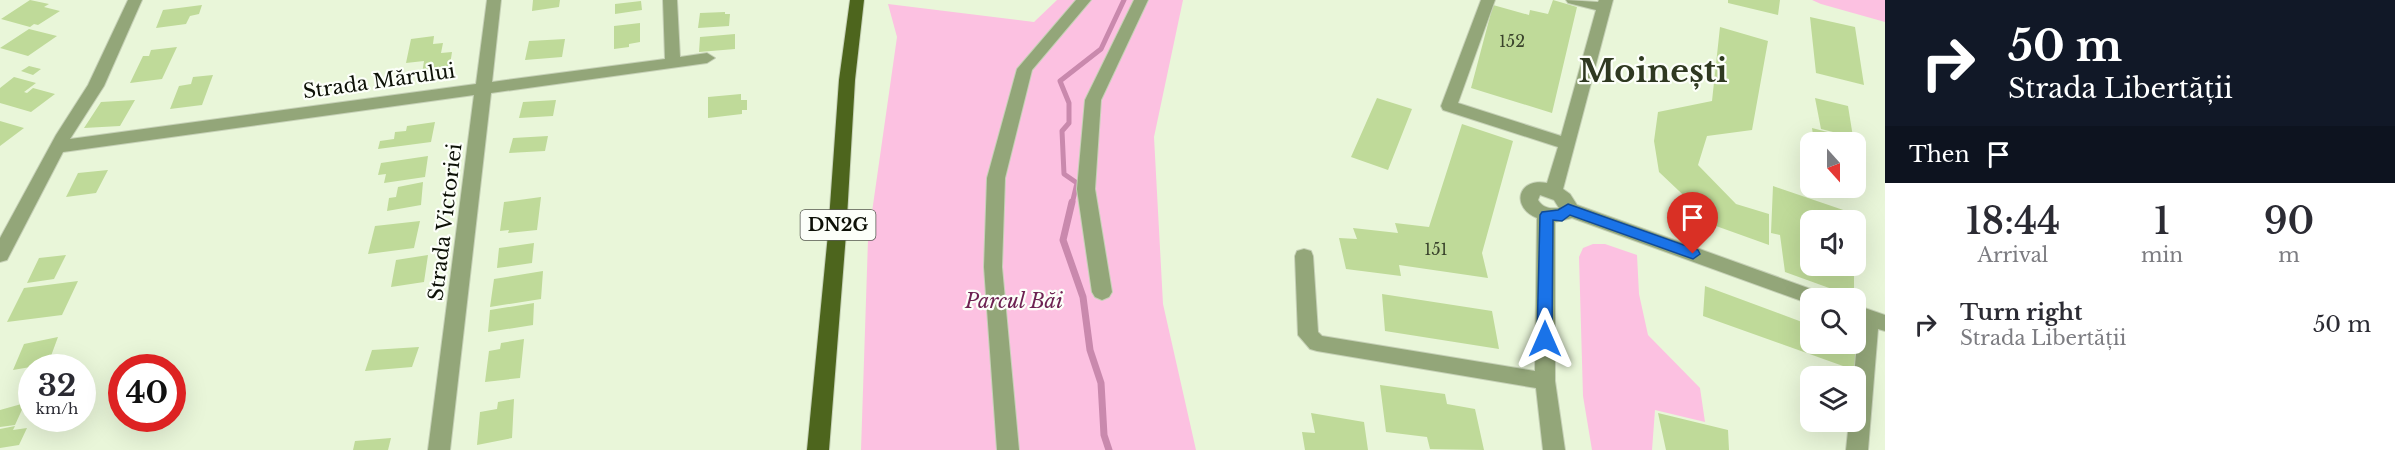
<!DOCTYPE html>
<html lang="en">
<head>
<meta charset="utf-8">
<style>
	:root { --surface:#fff; --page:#f2f2f3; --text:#2b2b33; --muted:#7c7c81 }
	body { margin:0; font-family:"Libre Baskerville",serif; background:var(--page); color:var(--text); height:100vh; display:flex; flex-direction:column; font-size:22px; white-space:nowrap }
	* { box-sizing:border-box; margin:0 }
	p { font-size:20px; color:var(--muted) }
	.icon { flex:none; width:33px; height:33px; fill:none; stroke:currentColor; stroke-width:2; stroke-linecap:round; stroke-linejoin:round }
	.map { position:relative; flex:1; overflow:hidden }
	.details { display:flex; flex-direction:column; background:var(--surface); width:510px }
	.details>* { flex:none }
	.banner { background:#111827; color:#fff; overflow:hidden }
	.needle { width:39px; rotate:159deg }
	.controls { position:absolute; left:1800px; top:132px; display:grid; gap:12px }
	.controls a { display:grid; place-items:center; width:66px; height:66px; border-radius:12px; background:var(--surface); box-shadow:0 6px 24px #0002; font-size:30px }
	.speed { position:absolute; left:18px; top:354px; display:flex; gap:12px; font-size:30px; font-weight:700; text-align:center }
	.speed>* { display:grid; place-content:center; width:78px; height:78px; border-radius:50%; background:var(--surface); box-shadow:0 6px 24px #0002; line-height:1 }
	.speed small { font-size:15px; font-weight:400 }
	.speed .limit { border:9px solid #d22; background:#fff; color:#111 }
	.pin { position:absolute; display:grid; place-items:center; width:51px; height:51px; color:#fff; margin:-62px -26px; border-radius:50% 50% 50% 0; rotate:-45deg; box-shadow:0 0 6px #0007 }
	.pin .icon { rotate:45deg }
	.me { position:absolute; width:66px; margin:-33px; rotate:0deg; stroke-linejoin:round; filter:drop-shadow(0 0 4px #0008) }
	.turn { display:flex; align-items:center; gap:21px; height:126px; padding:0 24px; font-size:27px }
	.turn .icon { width:78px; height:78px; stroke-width:2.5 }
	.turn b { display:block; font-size:42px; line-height:51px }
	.then { display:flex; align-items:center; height:57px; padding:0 24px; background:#0003; gap:12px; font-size:22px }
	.eta { display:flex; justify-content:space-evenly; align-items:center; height:102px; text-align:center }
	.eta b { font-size:36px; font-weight:600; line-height:42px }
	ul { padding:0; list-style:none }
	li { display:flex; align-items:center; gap:18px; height:78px; padding:0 24px }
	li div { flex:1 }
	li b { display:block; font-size:22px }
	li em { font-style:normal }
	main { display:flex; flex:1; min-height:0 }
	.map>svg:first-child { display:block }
</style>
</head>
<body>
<main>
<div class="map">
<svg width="1885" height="450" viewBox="0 0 1885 450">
	<rect width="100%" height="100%" fill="#e9f6d9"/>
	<path fill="#fcc1e1" d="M1057 0H1183L1154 137 1163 304 1196 450H861L868 240 897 37 888 4 1034 22Z
		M1812 0H1885V22L1821 4Z
		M1593 244H1605L1637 255 1639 294 1648 335 1700 388 1705 422 1655 410 1652 450H1592L1583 396 1579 257 1583 248Z"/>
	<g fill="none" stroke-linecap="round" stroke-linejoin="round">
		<path stroke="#c989ad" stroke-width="5" d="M1072 204 1077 183 1064 174 1062 131 1069 123V103L1060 81 1101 49 1124 0"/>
		<path stroke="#c989ad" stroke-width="7" d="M1072 202 1063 240 1083 297 1090 350 1101 383 1104 435 1109 450"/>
	</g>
	<path fill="#bfda99" d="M30 0 49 4 44 7 60 11 38 25 34 24 30 27 1 19Z
		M533 0H560L559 7 532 11Z
		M1553 0 1577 7 1552 113 1471 88 1493 5 1529 15 1530 10 1548 14Z
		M1728 0H1780L1778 15 1728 3Z
		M641 1 642 10 615 14V4Z
		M202 5 199 14 190 16 186 24 156 28 163 10Z
		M725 12V14H730L729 26 698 28 700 13Z
		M1810 17 1855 27 1864 85 1816 73Z
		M640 23V42L629 44V47L614 49V26Z
		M1720 27 1768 41 1752 130 1707 136 1698 165 1736 204 1769 214V245L1716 226 1659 172 1654 141 1658 112 1712 101Z
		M29 29 57 36 28 56 0 48Z
		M735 34V49L699 52 700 37Z
		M434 36 433 44 443 43 441 53 452 52 449 71 422 74 424 61 406 63 411 39Z
		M565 39 562 57 525 60 529 41Z
		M177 47 162 79 130 83 143 56H149L151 50Z
		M29 66 41 69 33 75 21 71Z
		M213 75 202 105 170 109 179 86 191 84 193 77Z
		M14 77 36 83 24 92 27 93 33 88 55 94 31 112 0 103V88Z
		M741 94V100H747V110H742V114L708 118V97Z
		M1377 98 1412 109 1388 170 1351 157Z
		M1815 98 1848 106 1853 137 1821 129Z
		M135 100 120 126 84 128 101 102Z
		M556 100 553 116 519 118 523 102Z
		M0 121 24 128 0 146Z
		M435 122 431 142 378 149 380 141 394 139 395 132 406 131 407 126Z
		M1462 124 1513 141 1482 253 1488 278 1399 265 1401 276 1346 269 1339 238 1357 239 1353 228 1398 233 1395 223 1429 227Z
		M1812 128 1847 137 1848 142H1814Z
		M548 136 545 151 509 153 513 138Z
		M428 156 425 177 384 183 386 174 378 175 381 163Z
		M108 170 96 193 66 197 78 173Z
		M423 182 421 205 387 211 389 198 396 197 398 187Z
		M1773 186 1855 214V220H1810V266H1854V297L1785 272 1780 235 1771 233Z
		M541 197 537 230 508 233 509 230 500 231 504 202Z
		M420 221 414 248 368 254 375 226Z
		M534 243 532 263 497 268 499 248Z
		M66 255 54 279 27 283 39 258Z
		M428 255 424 282 391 287 396 260Z
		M543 271 541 299 490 307 494 279Z
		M78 281 62 315 7 322 24 288Z
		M1705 286 1810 325V344H1854L1857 371 1703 316Z
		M1382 294 1492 311 1499 349 1385 331Z
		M534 303 533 325 488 332 490 310Z
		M58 337 48 364 13 370 24 344Z
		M524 339 520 378 485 382 489 351 500 349 501 343Z
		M419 347 412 367 365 371 372 350Z
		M1380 385 1445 394 1447 404 1475 409 1484 450 1430 449 1427 437 1386 432Z
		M514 399 512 438 477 445 480 412 497 409 498 402Z
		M25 403 15 425 0 427V410Z
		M1311 413 1364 422 1368 450H1305L1302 432 1315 433Z
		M1658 413 1728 430 1729 450H1666Z
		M15 426 13 430 27 428 19 445 0 448V429Z
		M391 438 388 450H353L355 441Z"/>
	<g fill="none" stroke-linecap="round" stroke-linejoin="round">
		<defs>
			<path id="minor" d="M128 0H142L104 86 70 139 476 84 487 0H501L492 82 665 59 663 0H677L680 57 707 53 715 58 707 63 491 93 450 450H428L474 95 63 152 7 260 0 262V238L56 135 88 85Z
				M1076 0H1091L1032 70 1005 178 1002 267 1019 450H997L984 267 987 178 1017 69Z
				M1134 0H1148L1101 100 1095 189 1112 292 1109 297 1102 300 1095 297 1092 292 1077 189 1085 100Z
				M1481 0H1495L1458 103 1561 136 1596 10 1568 3 1566 0 1598 2 1599 0H1613L1563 189 1570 194 1577 205 1822 293 1825 298H1810V304L1572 218 1555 222V381L1565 450H1543L1536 388 1317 351 1310 349 1298 335 1295 256 1297 251 1304 249 1311 251 1313 256 1318 332 1322 336 1535 371 1537 218C1510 207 1518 177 1547 183L1558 147 1443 110 1441 106ZM1540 195 1554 200 1559 208C1550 209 1543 208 1538 200Z
				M1856 305 1885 315V331L1878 329 1868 450H1846L1849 422H1856V376H1854L1859 322 1856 321Z"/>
			<path id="major" d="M850 0H864L855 80 846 234 829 450H807L828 234 839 80Z"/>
		</defs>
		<use href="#minor" stroke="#c6d1b7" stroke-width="2"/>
		<use href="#major" stroke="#c6d1b7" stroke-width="2"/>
		<use href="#minor" fill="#93a679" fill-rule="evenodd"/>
		<use href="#major" fill="#4d651d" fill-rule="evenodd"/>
	</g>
	<path fill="#1a73e8" stroke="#114b97" stroke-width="1.5" d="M1568 204 1698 250 1700 254 1693 259 1570 215 1562 221 1553 220 1552 339 1550 343 1545 345 1539 343 1537 339 1540 215 1542 212 1558 210Z"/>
	<g text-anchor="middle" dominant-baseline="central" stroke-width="4.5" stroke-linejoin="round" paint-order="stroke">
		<g font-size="16" fill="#3a432c">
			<text x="1512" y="41">152</text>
			<text x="1436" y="249">151</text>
		</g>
		<rect fill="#fcfff9" stroke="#555850" stroke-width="1.5" x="800.5" y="210" width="75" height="30" rx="4.5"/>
		<g font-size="18" font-weight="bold" fill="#0d1107">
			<text x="838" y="225">DN2G</text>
		</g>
		<g font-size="20" fill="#0d1107" stroke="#fcfff9">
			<text transform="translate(379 81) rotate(-8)">Strada Mărului</text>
			<text transform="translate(445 222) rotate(-83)">Strada Victoriei</text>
		</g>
		<g font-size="20" font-style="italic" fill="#6d2252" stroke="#fcfff9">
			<text x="1014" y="301">Parcul Băi</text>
		</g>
		<g font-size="32" font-weight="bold" fill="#2f3921" stroke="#fcfff9">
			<text x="1653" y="71">Moinești</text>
		</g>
	</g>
</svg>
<div class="controls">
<a><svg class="needle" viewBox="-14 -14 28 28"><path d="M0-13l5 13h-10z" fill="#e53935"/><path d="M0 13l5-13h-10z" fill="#7c7c81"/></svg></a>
<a><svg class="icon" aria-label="sound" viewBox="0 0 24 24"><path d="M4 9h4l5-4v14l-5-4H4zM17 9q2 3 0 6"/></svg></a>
<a><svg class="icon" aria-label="search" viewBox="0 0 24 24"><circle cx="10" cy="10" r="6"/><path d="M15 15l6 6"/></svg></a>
<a><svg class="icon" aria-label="layers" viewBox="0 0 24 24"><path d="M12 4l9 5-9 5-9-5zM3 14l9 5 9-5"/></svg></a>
</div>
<div class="speed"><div>32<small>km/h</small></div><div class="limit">40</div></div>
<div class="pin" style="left:1693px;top:254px;background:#d93025"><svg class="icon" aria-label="arrive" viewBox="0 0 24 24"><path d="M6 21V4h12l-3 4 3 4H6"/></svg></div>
<svg class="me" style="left:1545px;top:339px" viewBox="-20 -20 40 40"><path d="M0-17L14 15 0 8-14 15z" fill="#1a73e8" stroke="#fff" stroke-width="4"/></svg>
</div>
<section class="details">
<div class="banner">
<div class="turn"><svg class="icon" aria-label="right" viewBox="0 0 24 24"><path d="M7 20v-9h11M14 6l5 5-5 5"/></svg><div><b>50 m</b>Strada Libertății</div></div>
<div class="then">Then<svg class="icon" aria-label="arrive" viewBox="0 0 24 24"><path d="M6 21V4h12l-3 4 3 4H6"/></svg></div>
</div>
<div class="eta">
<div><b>18:44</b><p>Arrival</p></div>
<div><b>1</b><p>min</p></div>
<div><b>90</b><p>m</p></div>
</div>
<ul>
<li><svg class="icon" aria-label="right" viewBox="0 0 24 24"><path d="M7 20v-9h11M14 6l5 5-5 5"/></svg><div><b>Turn right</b><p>Strada Libertății</p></div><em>50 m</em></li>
</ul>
</section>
</main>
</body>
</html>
